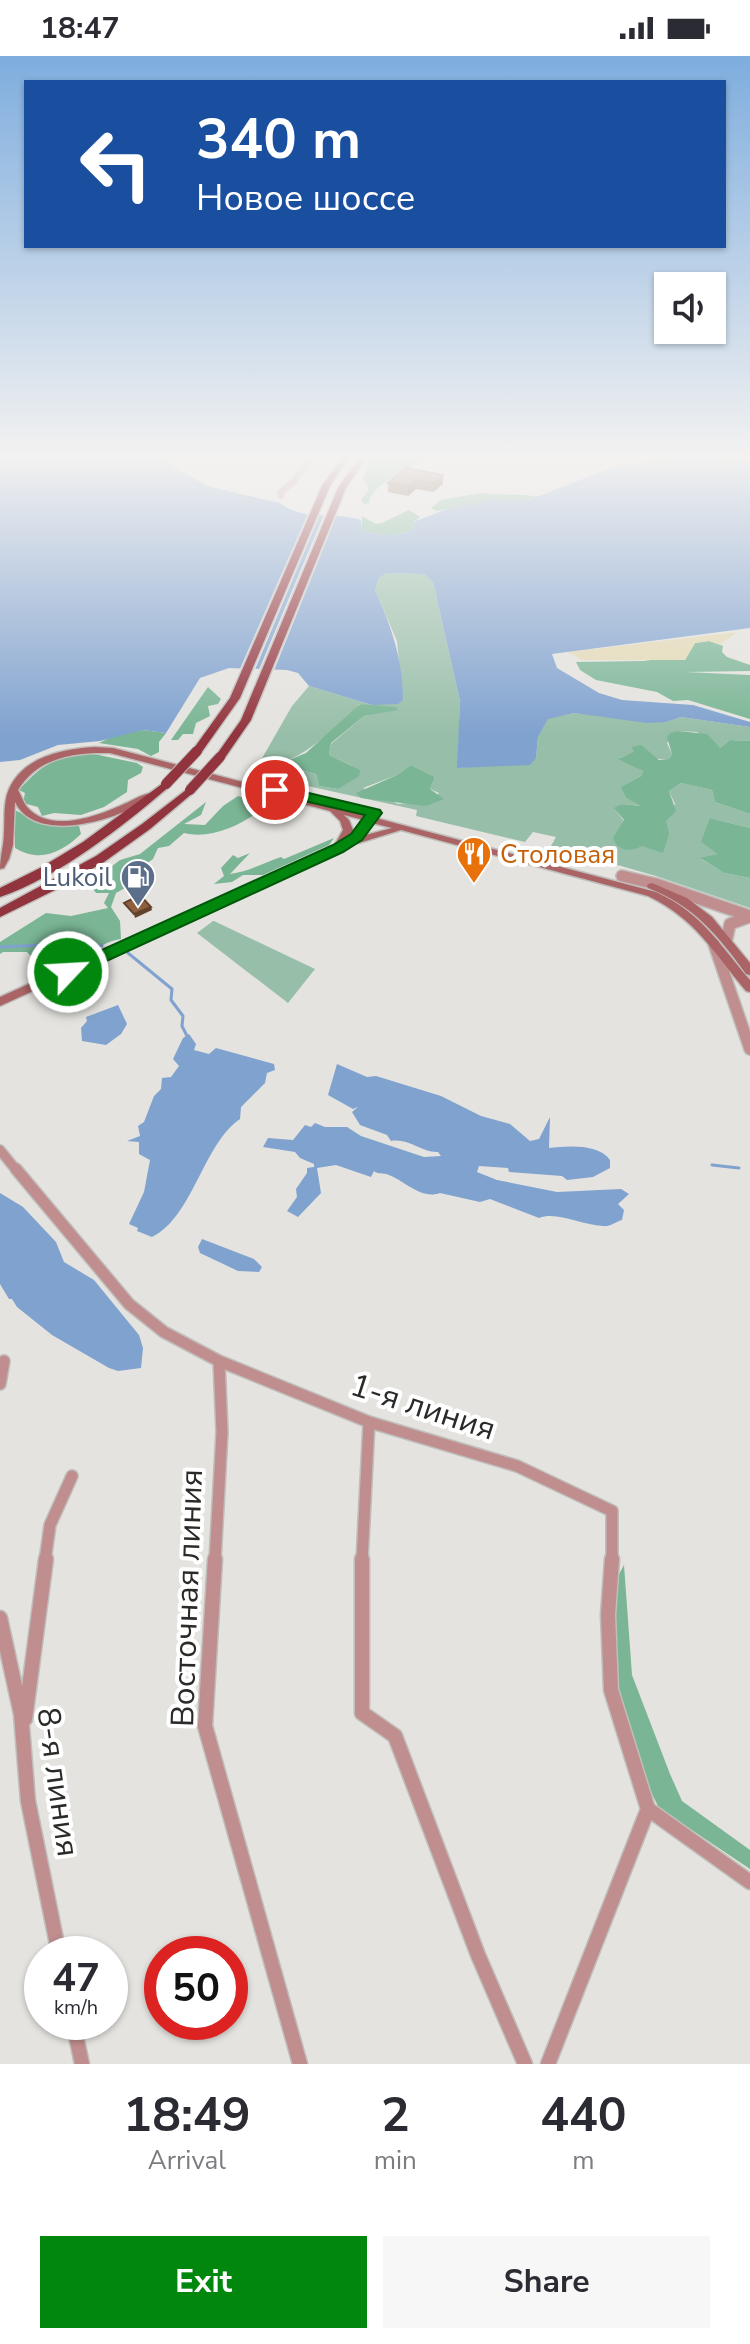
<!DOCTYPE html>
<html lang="en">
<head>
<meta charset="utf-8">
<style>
	:root { --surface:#fff; --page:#f7f7f7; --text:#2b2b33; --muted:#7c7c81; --accent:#02870e }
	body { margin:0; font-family:"Nunito Sans",sans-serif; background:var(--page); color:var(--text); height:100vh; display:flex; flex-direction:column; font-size:30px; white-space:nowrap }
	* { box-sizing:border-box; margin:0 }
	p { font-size:26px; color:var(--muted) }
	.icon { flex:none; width:44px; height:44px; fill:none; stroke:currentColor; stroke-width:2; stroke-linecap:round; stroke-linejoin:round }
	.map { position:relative; height:2008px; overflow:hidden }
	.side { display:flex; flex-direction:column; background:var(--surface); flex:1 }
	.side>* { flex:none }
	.top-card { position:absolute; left:24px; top:24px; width:702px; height:168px; border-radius:0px; box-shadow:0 2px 6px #0004; background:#1a4fa0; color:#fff; overflow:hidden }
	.controls { position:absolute; left:654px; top:216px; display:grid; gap:16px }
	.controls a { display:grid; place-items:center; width:72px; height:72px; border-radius:0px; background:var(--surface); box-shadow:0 2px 6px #0004; font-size:40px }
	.speed { position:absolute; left:24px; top:1880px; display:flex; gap:16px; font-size:40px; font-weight:700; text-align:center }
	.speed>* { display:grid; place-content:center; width:104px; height:104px; border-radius:50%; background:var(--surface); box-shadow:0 2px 6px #0004; line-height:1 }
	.speed small { font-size:20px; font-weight:400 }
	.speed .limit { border:12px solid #d22; background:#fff; color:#111 }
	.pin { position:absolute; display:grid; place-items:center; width:68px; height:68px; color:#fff; margin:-34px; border:4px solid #fff; border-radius:50%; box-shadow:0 2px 8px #0007 }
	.me { position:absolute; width:88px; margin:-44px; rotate:65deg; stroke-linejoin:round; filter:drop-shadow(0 0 6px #0008) }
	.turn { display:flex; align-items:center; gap:28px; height:168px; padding:0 40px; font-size:36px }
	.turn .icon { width:104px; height:104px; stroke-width:2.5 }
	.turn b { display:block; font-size:56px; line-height:68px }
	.eta { display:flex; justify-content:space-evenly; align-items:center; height:136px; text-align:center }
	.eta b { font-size:48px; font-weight:700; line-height:56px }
	.action { display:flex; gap:16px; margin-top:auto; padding:16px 40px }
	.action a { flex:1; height:92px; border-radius:0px; background:var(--accent); color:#fff; font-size:32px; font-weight:700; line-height:92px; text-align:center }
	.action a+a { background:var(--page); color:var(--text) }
	.status { display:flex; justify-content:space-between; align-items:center; height:56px; padding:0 40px; background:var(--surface); direction:ltr }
	.status svg { height:22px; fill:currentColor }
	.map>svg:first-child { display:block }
</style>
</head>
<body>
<div class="status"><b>18:47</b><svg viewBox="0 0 49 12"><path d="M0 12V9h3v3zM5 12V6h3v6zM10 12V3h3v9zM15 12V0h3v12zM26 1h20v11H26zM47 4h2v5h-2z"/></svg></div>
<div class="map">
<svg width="750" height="2008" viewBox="0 0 750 2008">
	<rect width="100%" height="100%" fill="#e4e3df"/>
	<path fill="#97bea8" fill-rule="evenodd" d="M387 517 424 518 433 526 460 645 458 712 536 702 538 681 548 662 574 657 665 666 681 661 750 671V685L730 684 720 692 697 676 678 675 667 687 672 698 669 703C648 705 642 693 620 702L643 715 641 720 620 731 626 742 642 750 622 748 615 753 642 790 666 784V765L675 748 669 735 681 727 712 734 715 746 750 758V772L710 762 719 798 701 803 724 817 750 822V852L656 820 551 790 556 781 533 776 525 786 416 760 417 754 253 718 292 650 309 630 372 649 403 644 397 585 375 534 379 522ZM359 648 398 653 364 660 331 688 329 699 352 710 338 733 319 730 316 718 298 713 290 703C305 699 351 661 359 648ZM411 709 435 721 430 733 439 737 426 750 418 746 398 748 363 732 397 719Z
		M213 865H214L315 913 288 947 197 877Z"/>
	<path fill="#7ab595" d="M380 398H440C423 405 370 427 369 447L364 448 361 444 369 433 363 422 373 400Z
		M482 437C501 440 520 437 540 441L516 446 492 444 437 455 431 452 441 444Z
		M409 454 420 461 413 466 412 474C397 481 377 480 362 474V460L376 468 382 467Z
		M709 585 723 590 722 596 727 601 750 609V615L686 616 750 619V663L688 644 673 645 657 636 596 624 580 614 576 606 644 605 673 601 685 604 695 587Z
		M208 631 221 643 218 648 208 650 210 660 196 667 193 678H183L178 684H171Z
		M360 648 396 651 398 654 364 660 331 687 329 699 360 714 359 720 338 733 319 730 316 718 298 713 289 704 306 697Z
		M143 674 166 677 159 686V696L151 700 138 693 99 687 118 678Z
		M678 675 707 678 720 692 730 684 750 685V758L715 746 712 734 681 727 669 735 676 755 666 765 669 778 663 797 642 790C631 796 618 796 613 782L624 764 614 752 622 748 641 750 626 742 620 731 641 720 643 715 618 703 634 696 632 691 641 689 659 704 669 703 672 698 667 681 670 677Z
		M89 697 137 707 143 711 141 717 128 724 127 736 104 751 81 759 54 757 42 760 38 751 23 747 25 737 19 734C43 707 55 702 89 697Z
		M411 709 435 721 430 733 444 743 426 750 361 742 356 737 397 719Z
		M238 740 267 749C245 768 212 784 184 777L169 790 158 792 153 803 135 816 134 827 116 837 111 851 120 865 121 883C99 886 85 904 65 906L63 899 62 904 54 907 51 903 37 916 29 913 33 902 27 896H3L0 898V886L46 857 71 860 108 852 104 847 109 837H96L89 828 120 804 140 798 206 746 201 759 184 768 205 769 223 750Z
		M15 754 43 769 79 770 81 778C61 797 40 807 15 792Z
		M710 762 750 772V822L724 817 700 802 718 798 701 786Z
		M334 782 329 789 263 819H243L232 826 214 828 224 820 221 812 233 799 238 802 250 797 230 818C248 816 263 807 281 801L284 803Z
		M624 1509 632 1619 670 1718 682 1745 750 1794V1813L659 1752 639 1712 614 1635 611 1562 617 1522Z"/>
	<path fill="#e3d9b4" d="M738 576 720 588 709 585 695 587 685 604H582L568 596Z"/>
	<path fill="#80a2cf" d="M0 398H112V401L122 403 129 398H171L175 402 168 407 207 430 280 447C304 466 334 455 361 464L362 474C377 480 397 481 412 474L413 466 450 452 492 444H529L616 410 686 401 750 405V572L552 598 557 612 599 637 622 644 693 649 750 666V671L681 661 666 666 647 667 574 657 548 663 538 681 536 702 530 709 457 712 460 645 433 526 424 518 387 517 379 522 375 534C391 570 403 603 403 644L398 648 372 649 309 630 298 617 287 614 229 612 200 622 166 677 143 674 100 685 58 689 20 704 0 706Z
		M118 949 127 968 121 978 106 989 82 985 81 972 87 965 86 961Z
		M189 978 196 988 194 994 209 998 216 992 274 1008 275 1014 267 1017 265 1027 241 1051 240 1063C203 1088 193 1161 152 1181L137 1175 138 1172 129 1168 144 1136 150 1104 139 1098V1086L127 1085 140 1080 138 1070 144 1066 154 1040 161 1033 162 1022 171 1021 179 1010 173 1003 183 982Z
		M337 1008 367 1021 376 1020 441 1040 481 1060 510 1068 530 1085 539 1083 550 1061 549 1092C567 1090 598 1087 610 1104V1112L593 1121 567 1124 562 1120 509 1116 508 1112 479 1110 477 1116 497 1124 557 1136 621 1133 629 1138 618 1148 624 1154 622 1164C615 1166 610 1171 603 1170 581 1169 557 1155 539 1162L490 1143 480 1146 440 1137C420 1144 405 1124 386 1118 381 1117 377 1118 374 1115L371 1121 336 1109 317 1112 321 1137 298 1161 287 1155 297 1141 296 1133 307 1117V1112L314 1111V1108L300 1102 295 1096 263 1091 268 1082 293 1084 305 1069 311 1071 315 1067 325 1071H347L361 1080 424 1101 441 1100 438 1096C422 1097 409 1082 391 1085L387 1079 360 1069 352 1056 358 1051 353 1053 328 1039Z
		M0 1137 23 1151 56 1186 64 1206 94 1224 139 1279 143 1292 141 1312 118 1315 109 1312 52 1279 17 1251 12 1243H9L0 1228Z
		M202 1183 254 1203 262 1211 259 1216 238 1215 200 1197 198 1191Z"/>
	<path fill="#e4e3df" d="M309 455 321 456 254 616 239 615Z
		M325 456H338L273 617 258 616Z"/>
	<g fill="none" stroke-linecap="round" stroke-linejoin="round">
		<path stroke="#80a2cf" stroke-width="3" d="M0 891 80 887 102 890
			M128 897 172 933 171 944 183 960 182 970 187 980
			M712 1109 739 1112"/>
		<defs>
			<path id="minor-far3" d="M441 400 446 398
				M281 440 280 437 294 425 313 398"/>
			<path id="minor-far2" d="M0 1094 17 1115"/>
			<path id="minor-far1" d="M16 1113 129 1248 164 1276 219 1305 369 1366 517 1410 612 1455V1505
				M0 1328 4 1305
				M45 1505 50 1469 72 1420
				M215 1505 222 1376 219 1305
				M362 1505 369 1366"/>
			<path id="minor" d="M215 1503 205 1670 300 2008
				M362 1503V1657L395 1680 478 1899 525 2008
				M612 1503 608 1559 611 1634 648 1753
				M0 1562 21 1658 28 1745 59 1898
				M25 1663 46 1503
				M648 1753 750 1826
				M73 1966 82 2008
				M548 2008 648 1753"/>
			<path id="tertiary" d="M622 820 656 828 750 860
				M727 882 730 868 749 861
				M714 888 750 993"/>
			<path id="secondary" d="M95 691 113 692 368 759 370 757H376L378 759 376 762 656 836C703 858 718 887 750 924V936L746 935C713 896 697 864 648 840L401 774 359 787H353L342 794 0 950V941L334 790 343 774 340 765 330 755 110 697C75 696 38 701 18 734 21 739 23 746 27 751 50 778 98 760 124 748 134 744 143 737 153 737L155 739C125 762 37 791 15 746L13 789 9 803 4 812 0 813C0 800 4 789 4 776 5 762 3 746 9 733 24 700 63 693 95 691ZM344 759 364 764 350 781 353 774 349 764ZM372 767 392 772 362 780Z
				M652 827 687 842 712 861 750 907V919L746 918C718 879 694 850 648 832L647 830 648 828Z"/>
			<path id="trunk" d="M344 398H351L330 430 240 642 201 697H193L192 695 230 642 322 430Z
				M362 398H369L346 432 251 664 224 703H216L215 701 241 664 338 432Z
				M166 725 171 728 170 730C123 770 59 821 0 841V832L40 812 83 786Z
				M190 731 195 734 194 736 150 773 104 806 55 834 0 861V852L96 800 142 768Z"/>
		</defs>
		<use href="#minor-far3" stroke="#bfbeba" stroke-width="7"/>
		<use href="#minor-far2" stroke="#bfbeba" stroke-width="12"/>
		<use href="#minor-far1" stroke="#bfbeba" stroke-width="14"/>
		<use href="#minor" stroke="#bfbeba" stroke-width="17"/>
		<use href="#tertiary" stroke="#bfbeba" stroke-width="14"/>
		<use href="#secondary" stroke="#bfbeba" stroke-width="3"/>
		<use href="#trunk" stroke="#bfbeba" stroke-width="3"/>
		<use href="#minor-far3" stroke="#c08e8e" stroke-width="5"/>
		<use href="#minor-far2" stroke="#c08e8e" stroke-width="9"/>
		<use href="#minor-far1" stroke="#c08e8e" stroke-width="11"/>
		<use href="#minor" stroke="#c08e8e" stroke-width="14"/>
		<use href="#tertiary" stroke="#c08e8e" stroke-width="11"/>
		<use href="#secondary" fill="#ab6466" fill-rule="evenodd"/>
		<use href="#trunk" fill="#92343d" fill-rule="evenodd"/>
		<defs>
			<path id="trunk-bridge" d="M166 728 197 695
				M190 734 220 701"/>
		</defs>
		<use href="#trunk-bridge" stroke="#bfbeba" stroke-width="12" stroke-linecap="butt"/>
		<use href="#trunk-bridge" stroke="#92343d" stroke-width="10"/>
	</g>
	<path fill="#7a5336" d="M406 412 443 428 433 436 416 433 408 440 388 436V427Z"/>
	<path fill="#63432c" d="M443 419V428L433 436 434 427Z
		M416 424V433L408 440V431Z
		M151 851 152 854 135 862 134 858Z"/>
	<path fill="#8e603f" stroke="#63432c" stroke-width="2" d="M406 412 443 419 434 427 416 424 408 431 388 427Z
		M140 839 151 851 134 858 124 847Z"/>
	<linearGradient id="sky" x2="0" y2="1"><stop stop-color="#7eadde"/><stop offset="0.59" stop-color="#f3f2f1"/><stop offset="1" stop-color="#f3f2f1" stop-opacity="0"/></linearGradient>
	<rect width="750" height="679" fill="url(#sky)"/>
	<path fill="#02870e" stroke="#015809" stroke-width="2" d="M275 729 380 754 382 757 362 784 343 796 74 920H62L60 916 62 912 333 789 351 778 365 759 270 737 268 734Z"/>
	<defs>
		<symbol id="restaurant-pin" viewBox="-11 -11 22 30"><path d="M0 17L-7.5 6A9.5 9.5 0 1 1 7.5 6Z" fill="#e8710a" stroke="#fff"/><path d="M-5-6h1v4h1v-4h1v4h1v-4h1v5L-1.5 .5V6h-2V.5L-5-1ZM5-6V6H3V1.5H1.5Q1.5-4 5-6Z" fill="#fff"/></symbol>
		<symbol id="fuel-pin" viewBox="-11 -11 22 30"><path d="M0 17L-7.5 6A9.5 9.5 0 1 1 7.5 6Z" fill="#5c6f8a" stroke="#fff"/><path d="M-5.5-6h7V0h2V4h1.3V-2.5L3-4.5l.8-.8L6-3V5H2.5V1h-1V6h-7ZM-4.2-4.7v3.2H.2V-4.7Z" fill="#fff"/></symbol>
	</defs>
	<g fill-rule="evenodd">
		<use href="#restaurant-pin" x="454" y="778" width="40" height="54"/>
		<use href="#fuel-pin" x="118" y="801" width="40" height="54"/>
	</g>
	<g text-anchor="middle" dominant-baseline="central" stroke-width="8" stroke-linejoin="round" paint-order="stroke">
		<g font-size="26" fill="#c56008" stroke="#fff" text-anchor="start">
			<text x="500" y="798">Столовая</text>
		</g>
		<g font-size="26" fill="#4e5e75" stroke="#fff" text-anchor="end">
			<text x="112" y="821">Lukoil</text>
		</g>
		<g font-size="32" fill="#2a2a28" stroke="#fff">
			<text transform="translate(423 1351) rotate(18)">1-я линия</text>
			<text transform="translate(187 1542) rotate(-88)">Восточная линия</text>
			<text transform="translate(58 1726) rotate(82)">8-я линия</text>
		</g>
	</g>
</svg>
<div class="controls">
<a><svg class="icon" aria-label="sound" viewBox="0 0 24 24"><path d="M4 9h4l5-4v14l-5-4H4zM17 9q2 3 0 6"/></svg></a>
</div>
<div class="speed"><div>47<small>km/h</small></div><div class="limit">50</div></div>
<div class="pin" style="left:275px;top:734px;background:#d93025"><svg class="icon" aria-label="arrive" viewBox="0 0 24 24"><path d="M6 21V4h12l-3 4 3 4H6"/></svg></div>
<svg class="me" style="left:68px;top:916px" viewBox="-20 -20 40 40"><circle r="17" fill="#02870e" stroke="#fff" stroke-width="3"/><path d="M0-11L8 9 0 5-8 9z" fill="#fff"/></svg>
<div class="top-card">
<div class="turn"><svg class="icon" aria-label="left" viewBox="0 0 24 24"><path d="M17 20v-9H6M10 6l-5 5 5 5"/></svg><div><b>340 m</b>Новое шоссе</div></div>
</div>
</div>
<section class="side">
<div class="eta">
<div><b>18:49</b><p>Arrival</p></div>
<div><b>2</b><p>min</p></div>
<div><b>440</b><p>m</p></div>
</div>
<div class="action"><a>Exit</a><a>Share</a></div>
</section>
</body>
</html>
